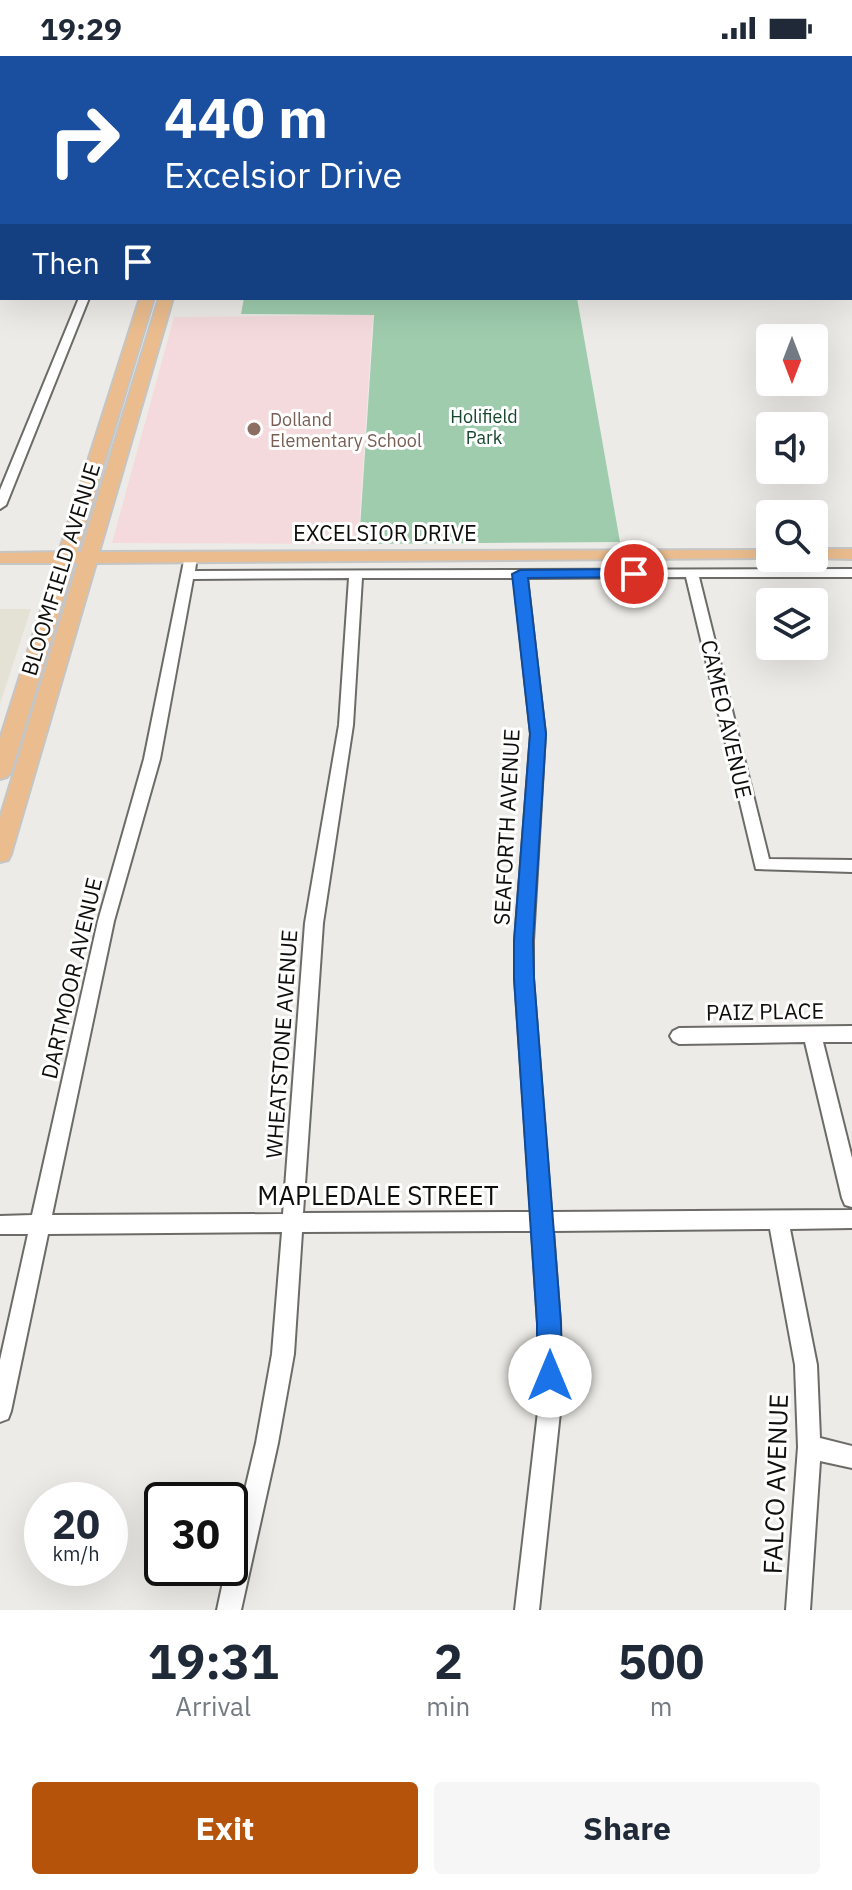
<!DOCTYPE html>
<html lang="en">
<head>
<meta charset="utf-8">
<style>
	:root { --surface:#fff; --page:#f6f6f7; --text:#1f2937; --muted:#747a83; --accent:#b45309 }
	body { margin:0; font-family:"IBM Plex Sans",sans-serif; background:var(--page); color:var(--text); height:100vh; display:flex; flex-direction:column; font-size:30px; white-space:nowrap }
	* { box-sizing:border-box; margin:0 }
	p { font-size:26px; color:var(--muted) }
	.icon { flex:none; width:44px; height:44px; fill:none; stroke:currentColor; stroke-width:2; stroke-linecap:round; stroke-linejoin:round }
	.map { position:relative; height:1554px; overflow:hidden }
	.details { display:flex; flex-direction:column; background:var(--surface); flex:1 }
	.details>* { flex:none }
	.guide { position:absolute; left:0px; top:0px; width:852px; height:244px; box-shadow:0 8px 32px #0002; background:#1a4fa0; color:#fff; overflow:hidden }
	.needle { width:52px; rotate:180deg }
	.buttons { position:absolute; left:756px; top:268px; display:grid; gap:16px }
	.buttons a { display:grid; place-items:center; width:72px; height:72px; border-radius:8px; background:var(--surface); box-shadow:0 8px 32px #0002; font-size:40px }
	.speed { position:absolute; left:24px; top:1426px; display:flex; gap:16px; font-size:40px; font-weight:700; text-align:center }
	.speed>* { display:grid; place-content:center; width:104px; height:104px; border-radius:50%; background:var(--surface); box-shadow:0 8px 32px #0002; line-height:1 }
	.speed small { font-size:20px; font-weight:400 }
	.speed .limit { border:4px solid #111; border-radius:12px; background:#fff; color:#111 }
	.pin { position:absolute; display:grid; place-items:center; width:68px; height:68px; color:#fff; margin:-34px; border:4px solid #fff; border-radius:50%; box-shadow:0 2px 8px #0007 }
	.me { position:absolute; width:88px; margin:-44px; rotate:0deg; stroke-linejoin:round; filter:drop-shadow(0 0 6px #0008) }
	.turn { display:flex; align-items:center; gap:28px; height:168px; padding:0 32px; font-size:36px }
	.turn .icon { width:104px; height:104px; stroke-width:2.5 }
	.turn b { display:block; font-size:56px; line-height:68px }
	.then { display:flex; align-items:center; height:76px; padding:0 32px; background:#0003; gap:16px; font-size:30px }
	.eta { display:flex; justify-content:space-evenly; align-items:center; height:136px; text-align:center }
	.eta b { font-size:48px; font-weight:700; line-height:56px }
	.primary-button { display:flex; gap:16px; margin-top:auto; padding:16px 32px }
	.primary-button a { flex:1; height:92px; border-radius:8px; background:var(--accent); color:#fff; font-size:32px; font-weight:700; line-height:92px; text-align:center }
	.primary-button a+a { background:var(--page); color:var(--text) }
	.status { display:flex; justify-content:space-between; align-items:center; height:56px; padding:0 40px; background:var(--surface); direction:ltr }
	.status svg { height:22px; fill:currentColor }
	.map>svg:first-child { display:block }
</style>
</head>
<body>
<div class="status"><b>19:29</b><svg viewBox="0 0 49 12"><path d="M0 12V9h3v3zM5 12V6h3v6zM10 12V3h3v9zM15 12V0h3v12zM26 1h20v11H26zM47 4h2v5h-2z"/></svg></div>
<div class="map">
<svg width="852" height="1554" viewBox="0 0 852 1554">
	<rect width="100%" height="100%" fill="#ecebe7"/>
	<path fill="#e4e1d5" d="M0 553H31L0 648Z"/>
	<path fill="#f4dadc" d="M373 259 358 488 112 487 174 261Z"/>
	<path fill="#9eccad" d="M244 242H577L620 486 359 488 374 259 241 258Z"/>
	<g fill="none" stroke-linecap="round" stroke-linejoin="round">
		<defs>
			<path id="minor" d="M432 0H440V2H432Z
				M651 0 666 2H651Z
				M727 0H735L736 2H728Z
				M850 132H852V138H850Z
				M0 166H2V172H0Z
				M0 210H2V216H0Z
				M79 242H89L6 449 0 453V434Z
				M191 496 197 500 195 515 852 513V521H699L769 803 852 804V816L756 813 686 521 527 522 545 678 533 885V922L551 1156 852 1154V1172L790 1173 817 1309 820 1382 852 1390V1412L820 1405 810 1554H786L798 1391 795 1309 770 1173 553 1175 560 1267 561 1347 539 1554H515L539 1347 538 1267 532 1175 302 1176 294 1298 278 1387 241 1554H217L226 1512H230V1497L256 1387 272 1298 282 1176 48 1178 11 1355 8 1363 0 1366V1304L28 1178H0V1160L32 1159 98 865 144 703 185 500ZM349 522 339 669 305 867 283 1158 52 1159 114 865 160 703 193 523ZM362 522H514L531 678 515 885V922L531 1156 303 1157 323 867 353 669Z
				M852 970V986H823L852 1102V1151L845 1149 842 1142 805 986 679 988 673 985 670 980 673 975 679 972Z"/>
			<path id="major" d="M220 0H230V2H220Z
				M850 4H852V10H850Z
				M0 11H2V17H0Z
				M140 242H154L77 496H81L159 242H173L99 496 770 494V502H777L96 507 11 798 8 804 0 806V762L78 507H74L11 716 7 721 0 723V683L56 507H0V497L59 496Z
				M814 493H852V503L809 502H814Z"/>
		</defs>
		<use href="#minor" stroke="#6c6b67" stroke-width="4"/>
		<use href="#major" stroke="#c5c5c5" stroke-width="4"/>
		<use href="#minor" fill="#fff" fill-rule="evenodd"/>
		<use href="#major" fill="#ebbd8e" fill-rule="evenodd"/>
	</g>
	<path fill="#1a73e8" stroke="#114b97" stroke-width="2" d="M634 513 642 518 640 521 528 522 546 678 533 885 534 922 561 1267 562 1320 558 1329 550 1333 541 1329 537 1320V1267L514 922V885L530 678 512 518 520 514Z"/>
	<circle fill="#8d6e63" stroke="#fff" stroke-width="3" cx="254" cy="373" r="8"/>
	<g text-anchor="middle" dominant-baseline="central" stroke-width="6" stroke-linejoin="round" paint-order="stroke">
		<g font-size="18" fill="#14462b" stroke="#fff">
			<text x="484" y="360">Holifield<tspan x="484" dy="21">Park</tspan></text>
		</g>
		<g font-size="18" fill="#785e54" stroke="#fff" text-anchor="start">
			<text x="270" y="363">Dolland<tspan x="270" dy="21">Elementary School</tspan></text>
		</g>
		<g font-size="22" fill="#0e0e0c" stroke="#fff">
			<text x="385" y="476">EXCELSIOR DRIVE</text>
			<text transform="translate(60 513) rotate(-73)">BLOOMFIELD AVENUE</text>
			<text transform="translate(727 663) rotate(77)">CAMEO AVENUE</text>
			<text transform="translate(506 771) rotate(-87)">SEAFORTH AVENUE</text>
			<text transform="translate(71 922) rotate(-77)">DARTMOOR AVENUE</text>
			<text transform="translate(765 955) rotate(-1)">PAIZ PLACE</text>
			<text transform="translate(281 988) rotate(-86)">WHEATSTONE AVENUE</text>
		</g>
		<g font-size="26" fill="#0e0e0c" stroke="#fff">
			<text x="378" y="1139">MAPLEDALE STREET</text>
			<text transform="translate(775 1428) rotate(-88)">FALCO AVENUE</text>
		</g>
	</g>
</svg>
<div class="buttons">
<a><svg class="needle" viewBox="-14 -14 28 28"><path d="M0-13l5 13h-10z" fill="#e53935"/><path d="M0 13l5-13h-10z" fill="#747a83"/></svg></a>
<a><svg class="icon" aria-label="sound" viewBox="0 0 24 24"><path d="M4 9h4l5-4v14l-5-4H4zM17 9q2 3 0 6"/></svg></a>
<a><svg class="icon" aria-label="search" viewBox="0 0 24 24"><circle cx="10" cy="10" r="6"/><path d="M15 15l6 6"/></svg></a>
<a><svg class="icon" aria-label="layers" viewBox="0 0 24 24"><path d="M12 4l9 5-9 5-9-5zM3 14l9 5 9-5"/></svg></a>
</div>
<div class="speed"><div>20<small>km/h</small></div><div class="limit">30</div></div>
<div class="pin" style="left:634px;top:518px;background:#d93025"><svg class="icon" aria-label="arrive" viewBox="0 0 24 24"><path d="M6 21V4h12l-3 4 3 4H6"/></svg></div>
<svg class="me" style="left:550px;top:1320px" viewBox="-20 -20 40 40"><circle r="19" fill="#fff"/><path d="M0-13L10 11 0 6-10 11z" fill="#1a73e8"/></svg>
<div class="guide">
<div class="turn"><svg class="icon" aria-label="right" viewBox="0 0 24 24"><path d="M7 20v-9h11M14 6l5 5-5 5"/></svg><div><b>440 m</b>Excelsior Drive</div></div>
<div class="then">Then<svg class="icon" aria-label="arrive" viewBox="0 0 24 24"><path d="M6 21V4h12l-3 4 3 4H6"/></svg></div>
</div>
</div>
<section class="details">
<div class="eta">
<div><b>19:31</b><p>Arrival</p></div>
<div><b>2</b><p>min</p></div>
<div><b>500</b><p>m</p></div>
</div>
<div class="primary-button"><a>Exit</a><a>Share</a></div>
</section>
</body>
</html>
